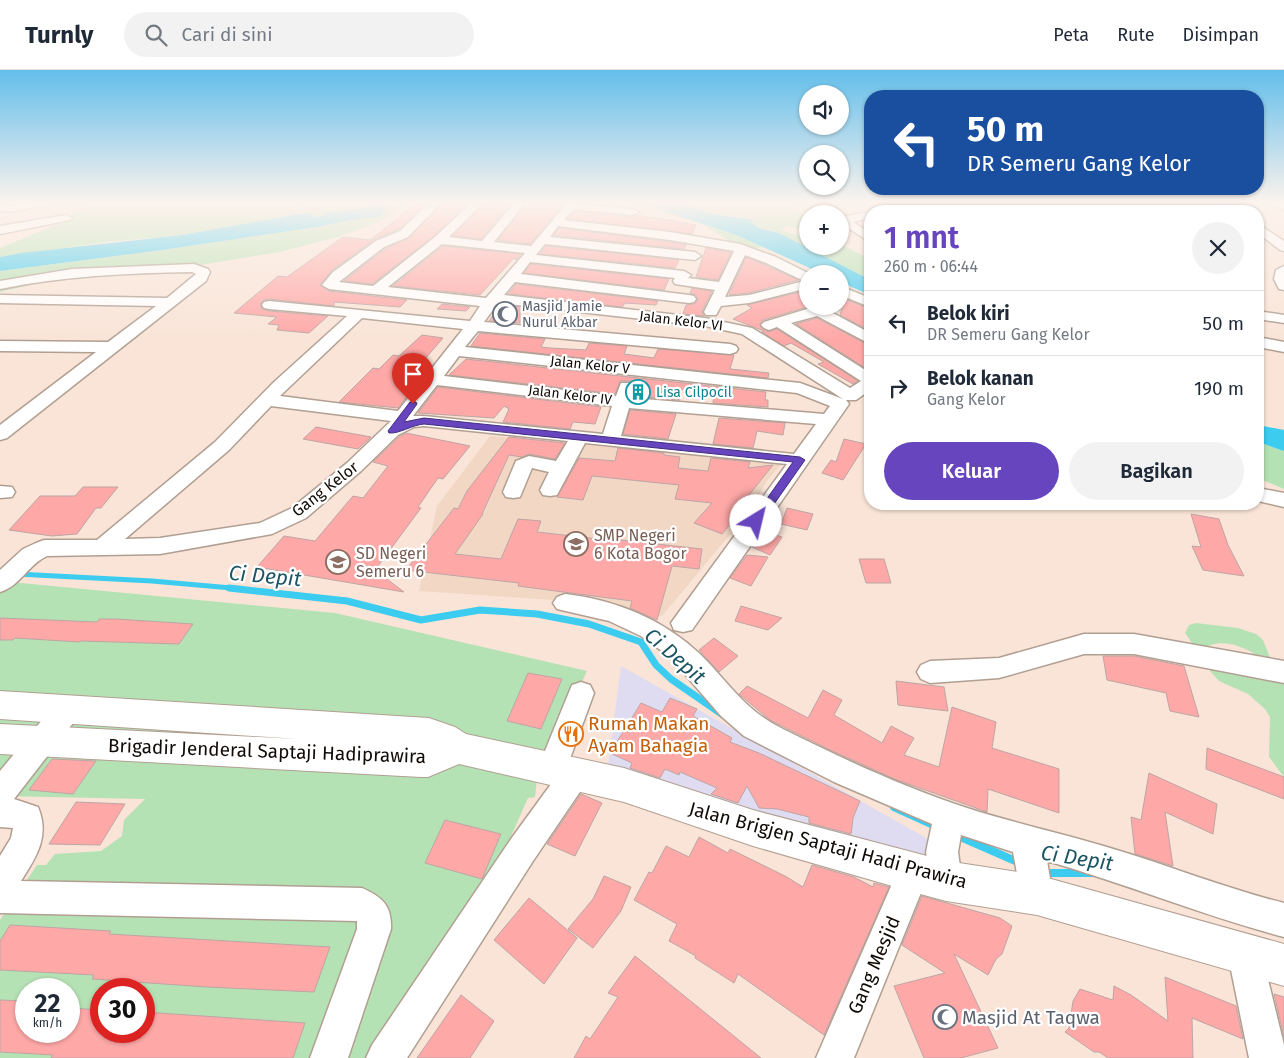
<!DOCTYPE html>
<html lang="id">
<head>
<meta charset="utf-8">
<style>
	:root { --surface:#fff; --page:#f2f2f3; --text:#1f2937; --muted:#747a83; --line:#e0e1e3; --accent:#6745be }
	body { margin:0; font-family:"Fira Sans",sans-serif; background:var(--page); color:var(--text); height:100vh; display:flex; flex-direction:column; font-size:19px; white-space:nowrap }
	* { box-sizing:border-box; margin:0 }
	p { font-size:16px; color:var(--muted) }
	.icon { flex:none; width:28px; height:28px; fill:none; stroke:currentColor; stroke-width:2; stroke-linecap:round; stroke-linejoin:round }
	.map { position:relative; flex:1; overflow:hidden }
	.panel { position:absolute; left:864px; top:135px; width:400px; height:305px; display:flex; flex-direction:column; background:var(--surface); border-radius:20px; box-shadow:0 1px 4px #0004 }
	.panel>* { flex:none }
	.guide { position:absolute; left:864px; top:20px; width:400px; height:105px; border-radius:20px; box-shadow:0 1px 4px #0004; background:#1a4fa0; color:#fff; overflow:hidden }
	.controls { position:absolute; left:799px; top:15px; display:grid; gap:10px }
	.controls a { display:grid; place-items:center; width:50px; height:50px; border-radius:50%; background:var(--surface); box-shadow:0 1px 4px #0004; font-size:25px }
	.speed { position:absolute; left:15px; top:908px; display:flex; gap:10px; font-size:25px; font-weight:700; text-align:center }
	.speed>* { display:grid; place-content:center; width:65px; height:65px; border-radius:50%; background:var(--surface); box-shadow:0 1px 4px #0004; line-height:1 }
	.speed small { font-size:12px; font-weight:400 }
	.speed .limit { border:8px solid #d22; background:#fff; color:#111 }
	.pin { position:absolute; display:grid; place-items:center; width:42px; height:42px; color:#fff; margin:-51px -21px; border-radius:50% 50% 50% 0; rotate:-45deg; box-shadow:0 0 5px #0007 }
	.pin .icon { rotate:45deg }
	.me { position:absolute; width:55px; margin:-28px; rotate:36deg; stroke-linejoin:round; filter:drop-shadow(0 0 4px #0008) }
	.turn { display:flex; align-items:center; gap:18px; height:105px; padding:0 20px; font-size:22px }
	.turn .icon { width:65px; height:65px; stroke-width:2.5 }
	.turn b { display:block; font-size:35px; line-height:42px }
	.round { display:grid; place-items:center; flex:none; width:52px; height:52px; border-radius:26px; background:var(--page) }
	.headline { display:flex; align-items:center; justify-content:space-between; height:85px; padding:0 20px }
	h1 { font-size:30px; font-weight:600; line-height:38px; color:var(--accent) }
	.primary-button { display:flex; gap:10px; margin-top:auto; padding:10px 20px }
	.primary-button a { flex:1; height:58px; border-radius:30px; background:var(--accent); color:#fff; font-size:20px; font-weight:600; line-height:58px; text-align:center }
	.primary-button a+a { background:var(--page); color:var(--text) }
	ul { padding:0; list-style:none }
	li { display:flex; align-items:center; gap:15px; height:65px; padding:0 20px; border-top:1px solid var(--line) }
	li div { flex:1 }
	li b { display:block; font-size:19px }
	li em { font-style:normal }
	header { display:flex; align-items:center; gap:30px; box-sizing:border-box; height:70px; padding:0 25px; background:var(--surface); border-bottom:1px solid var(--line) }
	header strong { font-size:24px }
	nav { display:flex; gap:28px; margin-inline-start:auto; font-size:18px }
	.search { width:350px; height:45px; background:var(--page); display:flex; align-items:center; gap:12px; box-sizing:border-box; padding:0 18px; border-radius:28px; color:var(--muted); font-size:19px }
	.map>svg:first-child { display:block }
</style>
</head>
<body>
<header>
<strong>Turnly</strong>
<div class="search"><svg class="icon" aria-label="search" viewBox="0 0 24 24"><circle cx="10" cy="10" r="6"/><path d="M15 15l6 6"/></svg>Cari di sini</div>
<nav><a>Peta</a><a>Rute</a><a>Disimpan</a></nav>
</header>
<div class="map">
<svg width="1284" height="988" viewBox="0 0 1284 988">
	<rect width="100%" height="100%" fill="#f9e4d7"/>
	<path fill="#dfdcf2" d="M621 596 953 783V809L607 703Z"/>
	<path fill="#f1d7c4" d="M490 366 782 393 766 412 749 442 662 546 554 530 419 521 437 436Z"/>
	<path fill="#b5e2b4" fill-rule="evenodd" d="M109 132H292L294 141 306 132H374L360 141 316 147 310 143 182 165 107 172 0 187V178L70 149 73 141Z
		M384 132H403L393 144 379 152 338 167 279 182 182 198 60 208 0 222V201L162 180 317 157 370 146Z
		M627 132H639L739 166 766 177 741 180 740 178 704 155Z
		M680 132H789L788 135 807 147V161L788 156 780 160 793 164 807 165 808 176H840V174L870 189V210L779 163 761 159 750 152 755 150 750 148 712 144Z
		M1258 372 1284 381V419L1258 408Z
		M0 511 335 543 587 601 537 709 535 727 528 728 496 800 382 988H0V850L37 795H46L55 784 101 781 122 766 124 750 145 729 0 726ZM26 919H69V961H26ZM101 919H144V961H101Z
		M1196 553 1238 558 1256 564 1263 570 1270 588 1282 596 1284 606V707L1269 687 1270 647 1265 639 1248 624 1219 611 1195 584 1252 588 1253 583C1240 575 1217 568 1204 579L1194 576 1185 563 1189 555Z"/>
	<path fill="#3cccf0" d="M374 132H384L370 146 317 157 162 180 0 201V187L22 183 182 165 310 142 316 147 359 141Z
		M639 132H680L712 144 756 150 750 152 761 159 779 163 870 210V225L840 212V204H823L739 166Z
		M1258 355 1284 360V381L1258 372Z"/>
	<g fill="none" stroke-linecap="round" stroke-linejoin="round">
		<path stroke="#3cccf0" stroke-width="3" d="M1214 132 1229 134 1236 140"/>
		<path stroke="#3cccf0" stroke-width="5" d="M17 504 152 511 243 519"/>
		<path stroke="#3cccf0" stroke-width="7" d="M229 518 347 531 421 550 480 540 537 544 589 554 641 572 656 595 671 609 723 645"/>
		<path stroke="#3cccf0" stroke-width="8" d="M894 737 938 757
			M956 765 1020 793
			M1043 803H1093"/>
		<path fill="#3cccf0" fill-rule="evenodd" d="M375 132H392L381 146 375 147 331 152 325 151 323 147 325 143 331 142 370 138Z
			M776 169 825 187 870 210V224L840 210V204H828L770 178 767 174 770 170Z"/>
	</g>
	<path fill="#fea8a7" stroke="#bda5a4" d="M419 132H427L399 159 375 169 332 200 320 215 329 221 407 230 400 237 334 232V236L269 229 264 230 260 234 262 239 269 241 328 246 309 263 277 260 279 255 268 254 277 247 234 243 278 206 287 207 343 167 370 170Z
		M444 132H469L434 166 372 214 344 211 385 179 409 168Z
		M486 132H512L481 169 453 166Z
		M544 132H565L530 174 498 170 527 133 542 134Z
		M575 141 633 147 637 145 696 155 692 164 568 149Z
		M559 158 670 172 686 175 684 179 553 165Z
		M443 176 521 184 516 190 514 188 480 225 393 216Z
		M546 176 679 190 675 198 540 184Z
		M706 178 731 182 718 210 696 207Z
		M746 187 765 195 798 210 749 223 730 225 729 224Z
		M531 194 669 209 664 220 524 203Z
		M516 214 658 231 656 235 625 233 622 237 508 224Z
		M692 218 712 221 702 241 704 246 683 244 686 235 694 234 698 230 696 225 690 223Z
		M808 220V236H810L763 250 760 256 768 262 777 259 858 311 853 314 818 294 824 292 791 273 784 276 762 262 764 261 733 249 752 238 747 235Z
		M840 227 870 239V261L840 245 843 235 840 232Z
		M442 234 470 237 466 241 437 239Z
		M500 235 520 237V253L489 251Z
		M817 248 870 276V301L796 254Z
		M480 263 545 269 541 277 550 278 586 280 589 273 627 276 624 284 654 288 658 279 734 285 730 299 769 303 768 308 471 276Z
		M422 265 443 268 425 289H423L399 314 415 316 398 338 339 332 373 298 379 299 393 285 399 286Z
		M466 289 766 322 765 330H768V337L713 333 714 324 682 319 680 330 634 326 637 317 633 311H620L615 324 449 305Z
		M438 317 601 337 595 354 573 352 570 359 503 352 509 339 504 336 494 348 418 343Z
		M630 340 676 344 668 369 623 364Z
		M719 348 785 353 783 365 757 361 753 378 713 374Z
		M316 357 371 367 358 379 303 369Z
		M406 363 470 376 443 409 438 408 418 437 421 438 375 500 404 522 257 497 284 466 315 471 353 426 363 428 388 396 373 392 399 367Z
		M509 367 565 373 555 389 529 384 522 387 509 385 482 444H483L455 484 501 489 518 449 541 451 537 462 599 469 602 458 623 460 621 470 702 479 699 499 672 496 657 550 630 538 632 531 518 516 519 513 406 500 454 438 458 439 467 421Z
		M844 369 866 374 843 410 822 403 831 390 836 392Z
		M618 378 664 383V385L680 387 678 398 708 401 711 388 750 392 748 398 773 395 741 435 745 437 722 464 694 453 712 433 675 429 679 415 592 406 583 430 557 427 579 388 615 391Z
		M83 417H118L101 438H96L77 464 52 466 9 460 40 426H75Z
		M787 438 813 444 807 460 781 454Z
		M1191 444 1219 449 1228 475 1244 506 1203 500 1192 476 1201 477Z
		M763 461 782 467 770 485 752 477Z
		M747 485 768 487 751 516 730 508Z
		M859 489H884L891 513H866Z
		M741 536 782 548 768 560 735 551Z
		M0 548 97 552 99 549H116L193 554 179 574 81 571 80 572 15 568 13 570H0Z
		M714 568 738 586 719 602 699 580Z
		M1103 586H1134L1184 596 1199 647 1170 641 1166 623 1107 610Z
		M528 603 562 609 541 659 507 651Z
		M896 611 944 617 948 641 898 635Z
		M747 616 808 648 823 620 842 630 834 645 882 673 891 656 914 668 904 685 939 697 952 637 996 652 992 678 1059 699V743L988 719 987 742 897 710 830 680 770 650 739 624Z
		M670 628 697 639 693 646 732 668 730 672 759 683 860 731 853 748 851 764 809 753V747L777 739 759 738 747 716 738 733 711 724 717 718 680 702 679 705 665 699 660 708 630 698 632 693 610 683 641 633 662 642Z
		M1207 678 1284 707V729L1206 699Z
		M52 689 96 691 73 724 29 720Z
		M1149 703 1217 734 1213 764 1165 742 1173 796 1135 784 1131 747 1141 750Z
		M581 724 602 733 575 786 547 774Z
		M76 732 125 734 100 775 49 774Z
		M445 750 501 764 482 809 425 793Z
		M699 767 728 783 730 779 785 806 803 817 812 795 854 807 873 817 874 813 889 817 824 965 738 904 734 913 695 888 696 886 669 871 677 854 634 830 649 802 652 803 666 776 689 787Z
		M604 806 631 817 621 841 593 878 568 859 593 829Z
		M922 826 1000 848 1012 856 1002 884 996 889 988 905 954 884 998 978 961 988H924L894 916 945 903 902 875Z
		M529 828 577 868 544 914 494 870Z
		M10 855 111 861 109 864 330 877 314 922 207 917 92 909 94 905 0 900V871Z
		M635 886 761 988H574L586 966 590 969 618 927 608 923Z
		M1165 907 1236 936 1243 969 1192 948 1193 988H1108L1099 982H1094L1065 962 1069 958 1073 931 1080 919 1113 930 1114 916 1131 925 1168 951Z
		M1274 924 1284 927V967Z
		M461 925 494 951 470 988H417Z
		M0 930 26 931V961H69V938L101 940V961H144V942L305 953 293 988H51L53 985 0 982Z"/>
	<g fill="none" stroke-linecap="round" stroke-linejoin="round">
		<defs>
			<path id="minor" d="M28 132H52L47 135 11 142 0 141V135L11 136Z
				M430 132H442L408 167 384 177 339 212 373 216 435 167 472 132H484L449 167 482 171 515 132H526L494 172 531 176 567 133 633 139 639 142 633 145 574 139 564 150 670 162 740 174 776 187 810 204H808V218L749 233 721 236 716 245H706L704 242 715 220 675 214 673 211 675 208 530 192 521 204 689 225 694 226 696 229 694 232 689 233 515 212 504 225 705 248 752 258 850 318 861 311 777 257 769 260 764 258 761 255 764 252 817 236H840V234L841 236 839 239 831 242 870 263V274L817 246 791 253 870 303V320L856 330H846L849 334 692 560 683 562 674 560 671 553 787 394 585 373 557 425 550 426 543 425 540 420 549 402 532 398 520 427 513 428 506 427 503 422 516 391 529 386 556 391 568 371 424 356 414 357 398 365 361 401 306 448 272 464 160 484 47 486C29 494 19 517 0 522V500L23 479 36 473 44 470H97L215 372 274 312 347 246 269 239 264 238 262 235 264 232 269 231 470 251 480 236 329 219 322 215 333 202 376 171 400 161ZM558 156 670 170 734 181 719 212 688 208 691 205 684 201 536 185 545 174 695 190 701 186 695 182 550 167ZM442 174 525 183 486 228 388 217ZM745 185 766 193 804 211 749 225 725 227ZM498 233 705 256 742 264 843 329 800 313 465 277 478 261 730 284 736 282 738 279 736 276 730 274 484 252ZM362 248 463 259 398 341 280 326ZM459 286 797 323 830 336 824 344 632 328 635 317 633 313H621L616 326 444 306ZM437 315 612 336 603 364 424 346H413ZM271 336 391 351 347 393 292 438 260 453 160 468 125 469 229 380ZM629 338 816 354 794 384 621 366Z
				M913 132H934L933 134 904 141H885L887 139Z
				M976 132H989L990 133 984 136Z
				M1189 132 1210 133 1221 141H1208Z
				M1271 132H1284V141Z
				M1067 138 1073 141H1054L1056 139Z
				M870 142V148L853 152 870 163V172L840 153V147Z
				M66 145 72 148 70 150 0 164V156Z
				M1258 154 1284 171V181L1280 180 1258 163Z
				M194 194 208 199 210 202 206 211 7 368 0 370V355L96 282 0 281V271L108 272 156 236 0 233V225L167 228 196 204 192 202C127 203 64 206 0 219V211L72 199Z
				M1284 196V220L1279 219 1274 209 1276 200Z
				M840 216 870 228V237L840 225Z
				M1258 241 1284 245V253L1258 249Z
				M1258 267 1284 272V282L1258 277Z
				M0 416 12 417 15 422 12 427 0 428Z
				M1258 418 1284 423V437L1258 431Z
				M565 524C616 530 663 549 701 585 730 614 744 640 783 659 843 689 903 717 967 738 1017 754 1069 765 1120 781 1175 798 1228 819 1284 833V867C1204 846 1127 814 1047 791L1053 825 1049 837 1037 841 1025 837 1021 825 1013 782 961 765 958 782 962 811 957 822 946 827 935 822 929 803 854 988H816L902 791 913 786 924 791 929 801 926 782 932 754 834 712 744 666 721 646 670 587 641 566 609 551 557 539 553 533 557 527Z
				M1084 564H1134L1284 591V613L1134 584H1084L999 608 930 613 921 609 917 602 921 595 930 591 999 588Z
				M581 612 590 615 594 623 568 694 576 691 586 695 591 704 586 713 533 791 407 988H366L372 975 511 769 554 710 542 707 538 698 572 615Z
				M67 628 77 632 81 640 77 648 14 729 38 737C50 766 37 786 21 811L362 818C382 827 392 835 391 859L348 988H310L357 859V851L0 843V786L11 768 13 758 0 757V701L57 632Z
				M1245 868 1257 873 1262 885 1284 975V988H1249L1228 885 1233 873Z"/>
			<path id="major" d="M0 621 429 648 455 657 466 664 624 698 753 740 946 791 1037 805 1284 874V916L1037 845 946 831 913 822 753 776 624 732 459 694 428 707H421L0 684V654L298 669 0 649Z"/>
		</defs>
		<use href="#minor" stroke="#b19f92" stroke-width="3"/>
		<use href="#major" stroke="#b19f92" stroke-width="2"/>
		<use href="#minor" fill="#fff" fill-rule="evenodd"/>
		<use href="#major" fill="#fff" fill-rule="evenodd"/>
	</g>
	<linearGradient id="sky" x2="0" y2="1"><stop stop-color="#63beeb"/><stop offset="0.49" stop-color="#fcf3ed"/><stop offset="1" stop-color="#fcf3ed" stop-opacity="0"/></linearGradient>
	<rect width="1284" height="271" fill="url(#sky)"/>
	<path fill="#6745be" stroke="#432d7c" d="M410 332H416L417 334 404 352 424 348 800 387 805 390 760 454 756 455 751 451 793 392 424 354C412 355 399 364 389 363L388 361Z"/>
	<defs>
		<symbol id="mosque-ring" viewBox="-11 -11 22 22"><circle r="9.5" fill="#fff" stroke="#6b7280" stroke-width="1.5"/><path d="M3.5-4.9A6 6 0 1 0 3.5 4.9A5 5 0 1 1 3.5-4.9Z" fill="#6b7280"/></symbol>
		<symbol id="building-ring" viewBox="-11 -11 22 22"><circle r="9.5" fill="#fff" stroke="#0f9aa8" stroke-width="1.5"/><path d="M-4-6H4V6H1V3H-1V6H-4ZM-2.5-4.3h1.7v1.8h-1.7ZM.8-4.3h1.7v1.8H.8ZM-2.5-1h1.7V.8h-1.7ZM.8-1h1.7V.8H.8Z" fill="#0f9aa8"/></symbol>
		<symbol id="school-ring" viewBox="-11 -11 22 22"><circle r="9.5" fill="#fff" stroke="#8d6e63" stroke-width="1.5"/><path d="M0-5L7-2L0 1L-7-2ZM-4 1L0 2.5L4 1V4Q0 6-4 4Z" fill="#8d6e63"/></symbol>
		<symbol id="restaurant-ring" viewBox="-11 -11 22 22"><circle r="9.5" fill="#fff" stroke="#e8710a" stroke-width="1.5"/><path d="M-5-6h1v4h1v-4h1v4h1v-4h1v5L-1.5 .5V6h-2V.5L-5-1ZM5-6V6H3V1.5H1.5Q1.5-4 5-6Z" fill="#e8710a"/></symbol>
	</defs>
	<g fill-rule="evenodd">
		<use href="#mosque-ring" x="491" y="230" width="28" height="28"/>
		<use href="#building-ring" x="624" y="308" width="28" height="28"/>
		<use href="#school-ring" x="562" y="460" width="28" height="28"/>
		<use href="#school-ring" x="324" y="478" width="28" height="28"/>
		<use href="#restaurant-ring" x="557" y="650" width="28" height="28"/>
		<use href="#mosque-ring" x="931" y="933" width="28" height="28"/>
	</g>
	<g text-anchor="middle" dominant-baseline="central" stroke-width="4.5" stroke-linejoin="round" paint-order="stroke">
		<g font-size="14" fill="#5b616d" stroke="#fff" text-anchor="start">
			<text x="522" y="236">Masjid Jamie<tspan x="522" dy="16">Nurul Akbar</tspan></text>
		</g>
		<g font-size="14" fill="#110b07" stroke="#fff">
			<text transform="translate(681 251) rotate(7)">Jalan Kelor VI</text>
			<text transform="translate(590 295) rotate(6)">Jalan Kelor V</text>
			<text transform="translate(570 325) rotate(7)">Jalan Kelor IV</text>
		</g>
		<g font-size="14" fill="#0d838f" stroke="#fff" text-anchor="start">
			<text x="656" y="322">Lisa Cilpocil</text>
		</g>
		<g font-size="16" fill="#110b07" stroke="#fff">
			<text transform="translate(325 419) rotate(-38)">Gang Kelor</text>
		</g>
		<g font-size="16" fill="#785e54" stroke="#fff" text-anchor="start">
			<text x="594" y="465">SMP Negeri<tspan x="594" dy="18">6 Kota Bogor</tspan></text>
			<text x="356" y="483">SD Negeri<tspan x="356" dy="18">Semeru 6</tspan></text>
		</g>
		<g font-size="19" fill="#c56008" stroke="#fff" text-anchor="start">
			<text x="588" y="653">Rumah Makan<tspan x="588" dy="22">Ayam Bahagia</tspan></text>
		</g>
		<g font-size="19" fill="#110b07" stroke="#fff">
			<text transform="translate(267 681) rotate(2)">Brigadir Jenderal Saptaji Hadiprawira</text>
			<text transform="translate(828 775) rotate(15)">Jalan Brigjen Saptaji Hadi Prawira</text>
			<text transform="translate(874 895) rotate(-67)">Gang Mesjid</text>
		</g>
		<g font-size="19" fill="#5b616d" stroke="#fff" text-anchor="start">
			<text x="962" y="947">Masjid At Taqwa</text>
		</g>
		<g font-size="21" font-style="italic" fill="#1b5463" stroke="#fff">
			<text transform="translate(265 506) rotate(5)">Ci Depit</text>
			<text transform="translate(675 586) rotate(41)">Ci Depit</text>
			<text transform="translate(1077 788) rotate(9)">Ci Depit</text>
		</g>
	</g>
</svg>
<div class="controls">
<a><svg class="icon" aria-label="sound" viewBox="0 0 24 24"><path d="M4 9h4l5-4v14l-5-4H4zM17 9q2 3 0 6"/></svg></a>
<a><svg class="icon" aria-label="search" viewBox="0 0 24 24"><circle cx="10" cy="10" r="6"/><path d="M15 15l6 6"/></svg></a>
<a>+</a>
<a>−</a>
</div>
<div class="speed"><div>22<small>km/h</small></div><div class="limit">30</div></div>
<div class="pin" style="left:413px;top:334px;background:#d93025"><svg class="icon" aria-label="arrive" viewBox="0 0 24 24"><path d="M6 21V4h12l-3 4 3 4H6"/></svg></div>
<svg class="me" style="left:756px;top:451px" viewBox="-20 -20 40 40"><circle r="19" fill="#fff"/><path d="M0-13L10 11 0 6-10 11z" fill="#6745be"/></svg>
<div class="guide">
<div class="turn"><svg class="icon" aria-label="left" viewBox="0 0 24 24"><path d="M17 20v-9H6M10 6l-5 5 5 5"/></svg><div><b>50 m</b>DR Semeru Gang Kelor</div></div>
</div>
<section class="panel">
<div class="headline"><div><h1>1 mnt</h1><p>260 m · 06:44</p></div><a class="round"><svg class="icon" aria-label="close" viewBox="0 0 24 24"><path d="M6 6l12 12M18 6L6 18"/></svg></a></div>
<ul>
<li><svg class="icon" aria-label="left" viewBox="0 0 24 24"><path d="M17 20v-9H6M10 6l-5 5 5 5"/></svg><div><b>Belok kiri</b><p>DR Semeru Gang Kelor</p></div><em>50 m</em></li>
<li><svg class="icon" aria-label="right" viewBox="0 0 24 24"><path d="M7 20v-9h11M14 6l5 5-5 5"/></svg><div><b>Belok kanan</b><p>Gang Kelor</p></div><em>190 m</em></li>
</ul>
<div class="primary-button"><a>Keluar</a><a>Bagikan</a></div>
</section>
</div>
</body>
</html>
